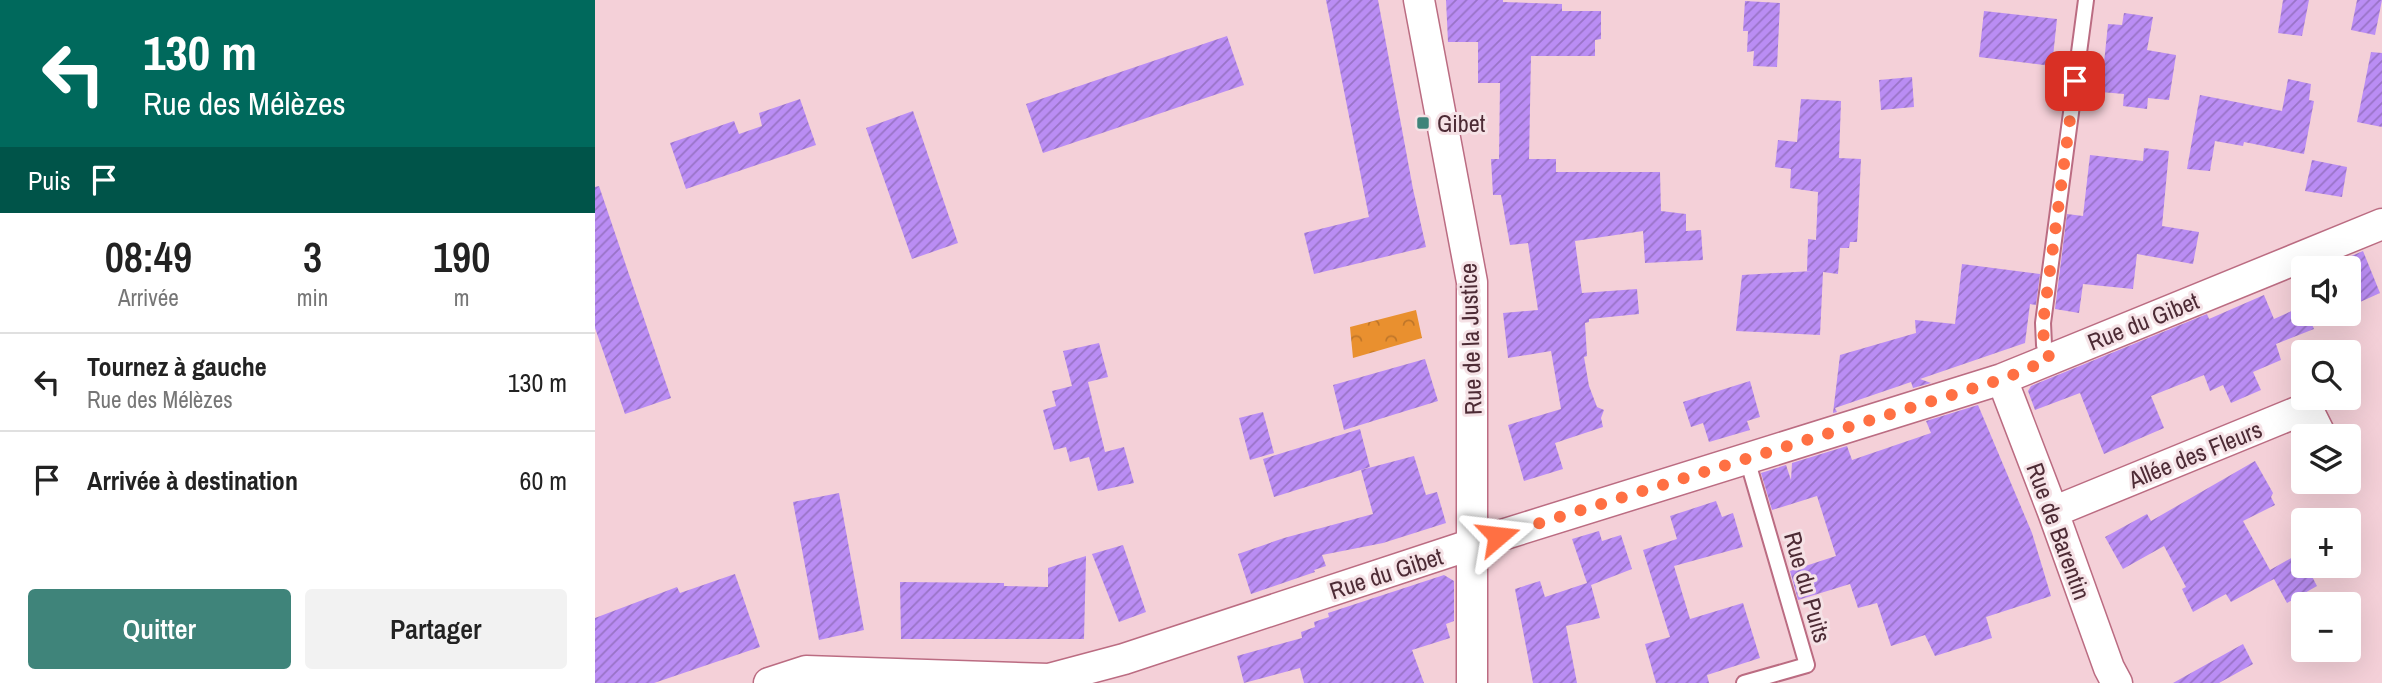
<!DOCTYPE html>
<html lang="fr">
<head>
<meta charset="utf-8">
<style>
	:root { --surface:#fff; --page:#f2f2f2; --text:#222; --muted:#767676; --line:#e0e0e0; --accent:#3f847a }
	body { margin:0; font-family:"Archivo Narrow",sans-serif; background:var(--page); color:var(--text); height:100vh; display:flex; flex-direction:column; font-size:26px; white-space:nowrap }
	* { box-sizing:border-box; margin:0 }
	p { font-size:23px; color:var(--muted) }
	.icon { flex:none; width:38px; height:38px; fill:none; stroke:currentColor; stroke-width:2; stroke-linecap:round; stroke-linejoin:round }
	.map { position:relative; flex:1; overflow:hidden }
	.drawer { display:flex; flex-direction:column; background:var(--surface); width:595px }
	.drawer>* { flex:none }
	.banner { background:#00695c; color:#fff; overflow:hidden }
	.fabs { position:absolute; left:1696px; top:256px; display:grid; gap:14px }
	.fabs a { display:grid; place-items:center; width:70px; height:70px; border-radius:7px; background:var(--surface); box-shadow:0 7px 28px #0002; font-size:35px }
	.pin { position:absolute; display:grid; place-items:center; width:60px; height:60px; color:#fff; margin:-30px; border-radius:14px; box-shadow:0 4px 10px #0006 }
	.me { position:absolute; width:77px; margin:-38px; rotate:73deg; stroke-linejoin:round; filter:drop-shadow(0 0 5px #0008) }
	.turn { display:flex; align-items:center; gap:24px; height:147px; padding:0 28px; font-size:32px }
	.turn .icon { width:91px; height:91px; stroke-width:2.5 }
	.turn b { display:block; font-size:49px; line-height:60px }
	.then { display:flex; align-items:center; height:66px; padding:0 28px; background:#0003; gap:14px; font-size:26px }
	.eta { display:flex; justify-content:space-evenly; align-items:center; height:119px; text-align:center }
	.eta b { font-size:42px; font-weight:600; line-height:49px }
	.primary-button { display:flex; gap:14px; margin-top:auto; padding:14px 28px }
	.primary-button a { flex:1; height:80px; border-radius:7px; background:var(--accent); color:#fff; font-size:28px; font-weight:600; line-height:80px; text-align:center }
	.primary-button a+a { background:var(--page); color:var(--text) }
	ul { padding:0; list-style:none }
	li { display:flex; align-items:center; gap:21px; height:98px; padding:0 28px; border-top:2px solid var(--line) }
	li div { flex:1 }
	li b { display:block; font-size:26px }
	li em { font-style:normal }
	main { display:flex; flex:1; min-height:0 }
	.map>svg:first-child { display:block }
</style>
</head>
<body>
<main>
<section class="drawer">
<div class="banner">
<div class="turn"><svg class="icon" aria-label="left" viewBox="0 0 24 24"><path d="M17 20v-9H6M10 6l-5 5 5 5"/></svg><div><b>130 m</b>Rue des Mélèzes</div></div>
<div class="then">Puis<svg class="icon" aria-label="arrive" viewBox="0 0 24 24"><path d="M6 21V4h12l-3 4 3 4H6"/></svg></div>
</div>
<div class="eta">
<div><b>08:49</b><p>Arrivée</p></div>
<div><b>3</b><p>min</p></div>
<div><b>190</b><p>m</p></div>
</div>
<ul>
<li><svg class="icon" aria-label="left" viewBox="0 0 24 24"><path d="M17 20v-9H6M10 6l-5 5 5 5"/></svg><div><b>Tournez à gauche</b><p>Rue des Mélèzes</p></div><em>130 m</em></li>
<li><svg class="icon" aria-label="arrive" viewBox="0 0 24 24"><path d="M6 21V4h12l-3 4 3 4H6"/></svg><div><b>Arrivée à destination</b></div><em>60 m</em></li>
</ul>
<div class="primary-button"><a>Quitter</a><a>Partager</a></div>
</section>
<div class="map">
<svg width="1787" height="683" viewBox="0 0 1787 683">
	<defs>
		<pattern id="park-crowns" width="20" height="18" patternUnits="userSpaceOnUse" patternTransform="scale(1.75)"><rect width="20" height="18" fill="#e9902f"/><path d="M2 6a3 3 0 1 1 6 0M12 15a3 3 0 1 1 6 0" fill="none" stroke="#bf7629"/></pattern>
		<pattern id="building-hatch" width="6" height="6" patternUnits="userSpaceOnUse" patternTransform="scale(1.75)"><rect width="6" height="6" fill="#ba8df4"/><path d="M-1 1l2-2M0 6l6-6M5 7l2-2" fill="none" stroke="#9973c6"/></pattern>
	</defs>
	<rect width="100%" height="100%" fill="#f4d0d8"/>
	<path fill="url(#park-crowns)" d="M821 310 827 338 758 358 755 327Z"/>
	<path fill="url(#building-hatch)" d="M731 0H783L818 189 831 247 719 274 709 233 774 217Z
		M851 0H908V2L967 4V11H1006V39L1000 40V56H936L934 159H961V172H1065L1066 211 1091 214V231L1106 230 1108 260 1050 263 1048 231 980 241 987 293 1042 289 1044 314 994 319V322L990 323 992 356 989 357 994 386 1002 407 1009 410 1006 418 1008 427 960 443 968 469 929 481 913 425 966 409 956 351 913 358 908 313 943 310 933 243 915 245 906 195H898L896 159H904L905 83H883V42H853Z
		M1688 0H1714L1707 36 1683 33Z
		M1762 0H1787L1780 35 1756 30Z
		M1150 1 1185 3 1182 67 1158 66 1159 51 1152 52 1153 31H1148Z
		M1389 11 1462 19 1457 66 1384 57Z
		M1529 13 1558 17 1552 50 1581 55 1574 100 1553 98 1552 109 1528 106 1529 94 1506 92 1513 24 1527 25Z
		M632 36 649 85 448 153 431 104Z
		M1776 52 1787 53V127L1762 122Z
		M1317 77 1319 107 1286 110 1284 80Z
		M1693 79 1716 84 1714 100 1719 101 1709 154 1649 142 1648 146 1620 141 1615 171 1592 169 1605 95 1687 111Z
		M205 99 221 145 91 189 75 143 139 121 144 134 167 126 164 113Z
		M1206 99 1246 101 1244 158 1266 159 1262 242H1255L1254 248H1245L1243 274 1228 272 1225 335 1141 331 1147 275 1218 271H1212L1213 239 1221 240 1223 192 1195 188 1196 169 1180 167 1183 140 1202 142Z
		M318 111 363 243 317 259 271 128Z
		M1549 148 1574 151 1567 226 1604 232 1598 264 1542 254 1538 289 1488 284 1484 313 1460 309 1472 214 1488 216 1495 155 1548 161Z
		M1717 160 1752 167 1747 197 1710 191Z
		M4 186 76 398 30 414 0 328V187Z
		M1768 251 1785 293 1754 307V257Z
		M1367 264 1445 274 1441 305 1435 304 1430 343 1325 379 1336 383 1318 388 1316 382 1240 408 1242 412 1238 413 1245 355 1321 333 1320 320 1360 324Z
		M1669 295 1679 319 1708 306V313H1712L1719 329 1681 344 1686 360 1658 372 1666 390 1636 403 1628 385 1615 391 1609 375 1556 396 1569 428 1509 454 1485 393 1440 410 1433 391 1436 386 1612 314 1614 319Z
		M504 343 513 377 493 382 510 452 529 447 539 483 503 491 494 457 475 462 471 447 459 450 448 410 461 406 457 391 477 386 468 351Z
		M830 359 843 401 749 430 738 385Z
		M1155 381 1165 417 1152 421 1155 430 1114 442 1108 423 1096 427 1088 402Z
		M1383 405 1437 533 1456 596 1391 617 1397 638 1340 656 1330 635 1296 646 1282 603 1263 608 1255 584 1203 600 1195 571 1241 556 1222 496 1177 510 1166 473 1191 465 1196 480 1197 463 1252 446 1257 460 1336 433 1331 421Z
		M668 412 679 453 655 460 644 418Z
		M765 429 775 467 679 497 668 459Z
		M819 456 831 495 842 492 851 523 788 543 727 555 731 566 719 570 720 572 656 594 643 554 689 538 778 514 766 470Z
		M1660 461 1678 493 1676 497 1680 505 1648 521 1675 570 1705 553 1708 565H1711L1722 586 1692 603 1679 579 1636 602 1631 594 1598 612 1587 589 1591 587 1569 546 1528 569 1510 537 1552 514 1556 521Z
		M244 493 269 630 224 640 198 502Z
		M1121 501 1127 517 1138 513 1148 547 1079 566 1095 619 1148 603 1165 658 1112 675 1114 683H1061L1050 644 1075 637 1048 550 1082 539 1075 516Z
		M1004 531 1007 541 1026 535 1037 569 996 585 1005 618 971 626 982 683H938L920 589 945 581 950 597 992 583 977 539Z
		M528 545 551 612 524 622 497 554Z
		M491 556 489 639H306L305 582 409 583V586L453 587V568Z
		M140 574 165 647 59 683H0V618L82 587 85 593Z
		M849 575 859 581V621L851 624 855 638 817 650 829 683H709L705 668 649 683 642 656 707 638 706 632 720 627 719 622 734 617 733 613Z
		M1648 644 1658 664 1624 683H1578Z"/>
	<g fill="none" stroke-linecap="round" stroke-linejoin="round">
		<defs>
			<path id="lane" d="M1455 359 1449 345 1448 323 1491 0
				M1149 683 1212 665 1152 459"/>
			<path id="street" d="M824 0 877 282V683
				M1407 379 1458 512 1514 668 1522 683
				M1458 512 1712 408 1726 436
				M174 683 211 671 454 679 529 659 878 544 1407 379 1787 224"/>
		</defs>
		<use href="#lane" stroke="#bb6c82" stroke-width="18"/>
		<use href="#street" stroke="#bb6c82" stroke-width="33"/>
		<use href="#lane" stroke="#fff" stroke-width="14"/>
		<use href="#street" stroke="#fff" stroke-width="30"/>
	</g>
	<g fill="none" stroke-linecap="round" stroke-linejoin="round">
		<path stroke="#ff7043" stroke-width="12" stroke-dasharray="0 21.6" d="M903 536 1408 379 1455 359 1449 345 1448 323 1480 81"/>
	</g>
	<rect fill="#3f847a" stroke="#f5e2e6" stroke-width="2.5" x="821" y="116" width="14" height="14" rx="3.5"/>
	<g text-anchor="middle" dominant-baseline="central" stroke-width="6" stroke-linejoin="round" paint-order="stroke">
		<g font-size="24" fill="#4d2b35" stroke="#f5e2e6" text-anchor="start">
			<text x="842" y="123">Gibet</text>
		</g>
		<g font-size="24" fill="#4d2b35" stroke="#f5e2e6">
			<text transform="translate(1548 321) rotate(-22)">Rue du Gibet</text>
			<text transform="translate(875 339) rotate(-92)">Rue de la Justice</text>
			<text transform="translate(1600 454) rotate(-22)">Allée des Fleurs</text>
			<text transform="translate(1464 531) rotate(70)">Rue de Barentin</text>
			<text transform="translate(791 573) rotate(-18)">Rue du Gibet</text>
			<text transform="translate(1213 587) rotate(74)">Rue du Puits</text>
		</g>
	</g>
</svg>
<div class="fabs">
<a><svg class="icon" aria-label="sound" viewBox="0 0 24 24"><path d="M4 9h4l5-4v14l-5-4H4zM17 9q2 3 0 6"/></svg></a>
<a><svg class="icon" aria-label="search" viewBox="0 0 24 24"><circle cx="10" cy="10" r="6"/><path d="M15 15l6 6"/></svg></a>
<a><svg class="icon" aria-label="layers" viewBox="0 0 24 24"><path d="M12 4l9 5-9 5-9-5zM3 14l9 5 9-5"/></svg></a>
<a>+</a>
<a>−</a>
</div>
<div class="pin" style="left:1480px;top:81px;background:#d93025"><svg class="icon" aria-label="arrive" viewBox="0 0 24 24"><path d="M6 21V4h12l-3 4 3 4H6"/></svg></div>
<svg class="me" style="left:903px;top:536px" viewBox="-20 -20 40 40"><path d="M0-17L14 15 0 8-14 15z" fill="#ff7043" stroke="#fff" stroke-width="4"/></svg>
</div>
</main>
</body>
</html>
